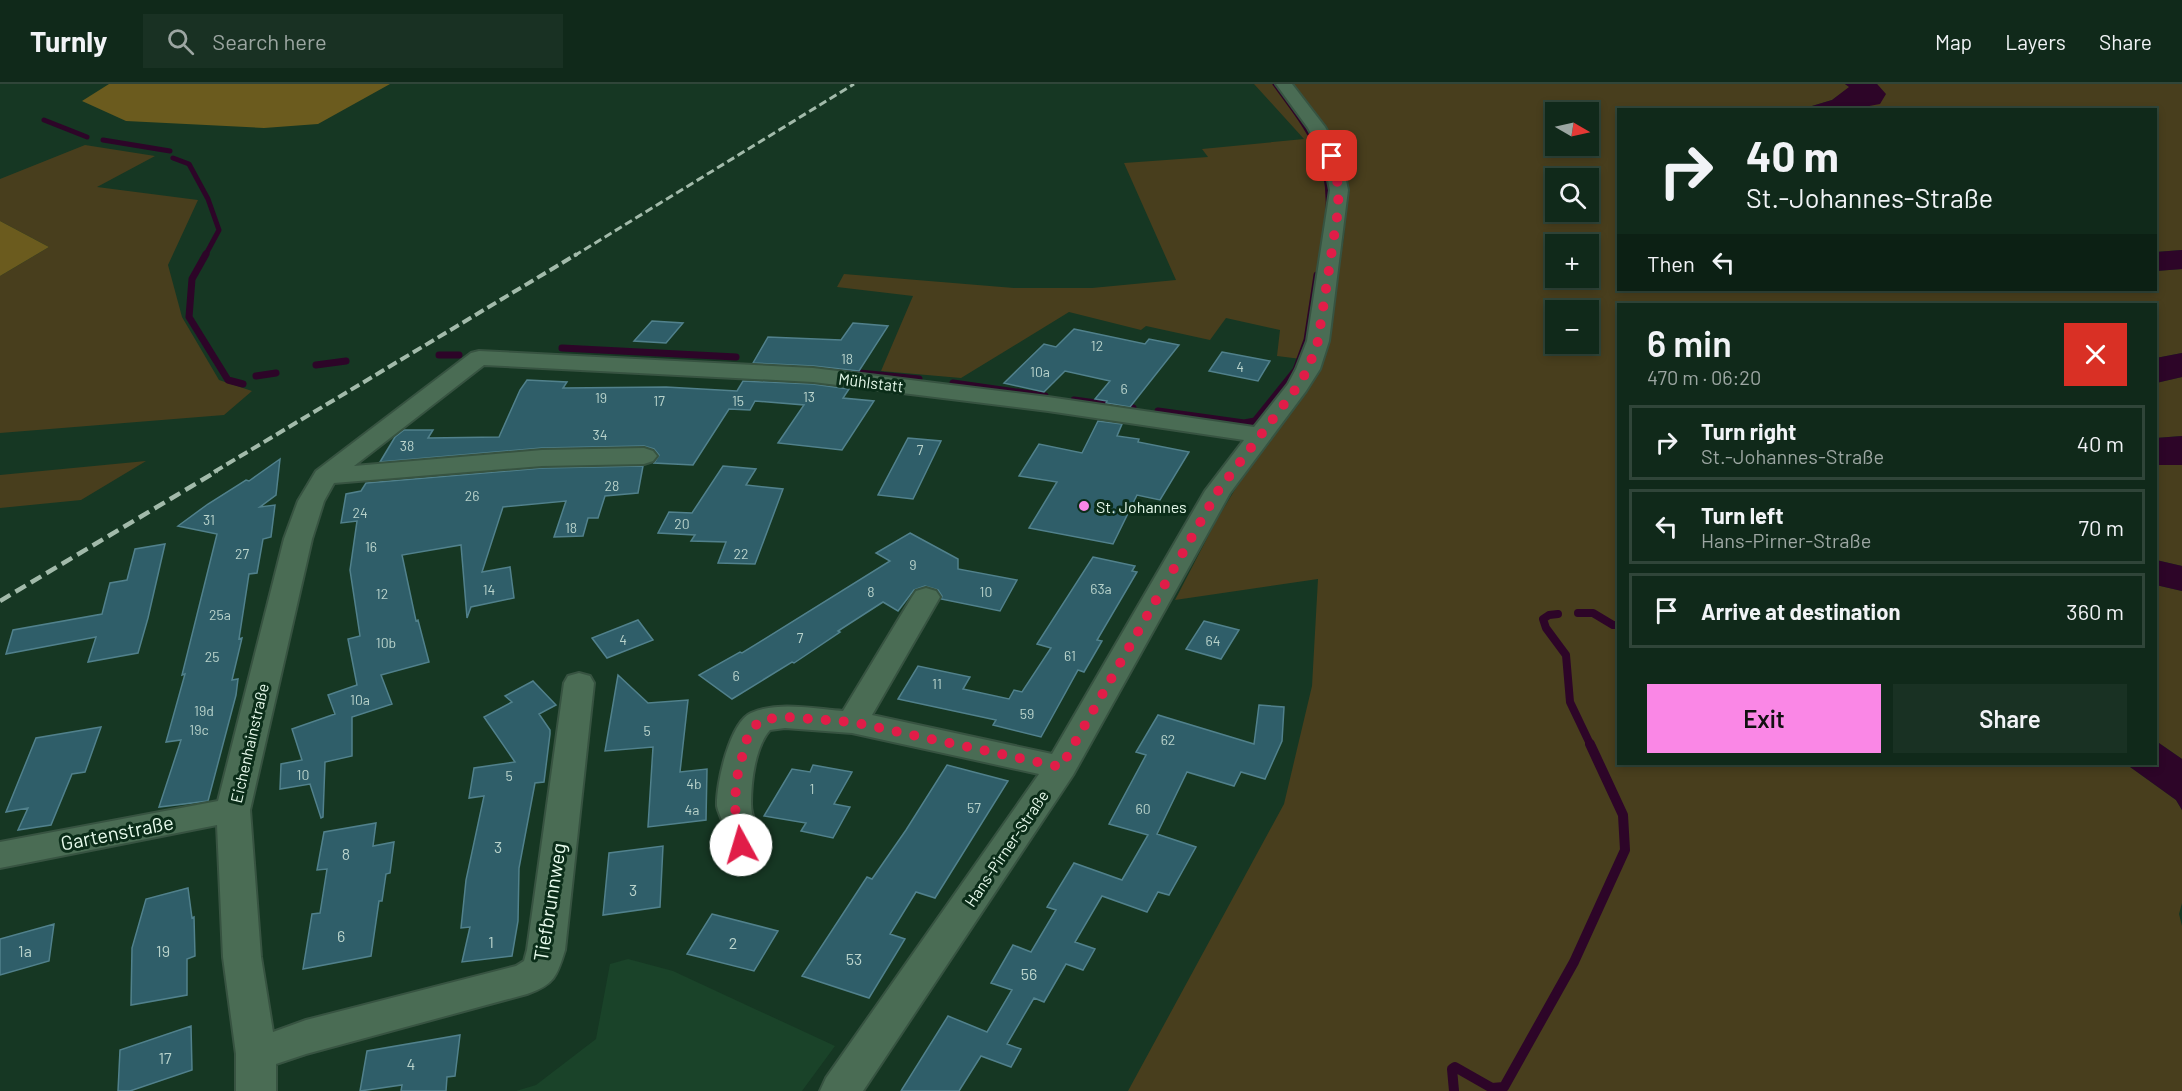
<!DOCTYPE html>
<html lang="en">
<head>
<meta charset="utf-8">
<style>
	:root { --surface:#10291a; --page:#193123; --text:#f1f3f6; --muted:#9ca6a2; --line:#304539; --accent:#fa87e6 }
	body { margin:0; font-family:Barlow,sans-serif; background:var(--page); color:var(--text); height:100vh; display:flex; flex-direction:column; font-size:22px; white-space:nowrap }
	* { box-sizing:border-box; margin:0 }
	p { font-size:20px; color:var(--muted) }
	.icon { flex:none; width:33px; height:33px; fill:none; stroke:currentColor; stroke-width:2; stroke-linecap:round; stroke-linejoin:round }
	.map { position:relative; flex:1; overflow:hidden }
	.panel { position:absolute; left:1617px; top:219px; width:540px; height:462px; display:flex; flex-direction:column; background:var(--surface); border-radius:0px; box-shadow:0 3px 9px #0003,0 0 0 2px var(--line) }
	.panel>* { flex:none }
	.banner { position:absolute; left:1617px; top:24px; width:540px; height:183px; border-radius:0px; box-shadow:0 3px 9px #0003,0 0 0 2px var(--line); background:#10291a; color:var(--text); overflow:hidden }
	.needle { width:39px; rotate:99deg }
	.tools { position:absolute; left:1545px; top:18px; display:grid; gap:12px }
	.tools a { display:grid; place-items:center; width:54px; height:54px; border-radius:0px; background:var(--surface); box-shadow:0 3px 9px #0003,0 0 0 2px var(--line); font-size:30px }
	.pin { position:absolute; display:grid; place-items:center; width:51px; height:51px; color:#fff; margin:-26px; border-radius:12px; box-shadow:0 3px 9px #0006 }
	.me { position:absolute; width:66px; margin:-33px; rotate:354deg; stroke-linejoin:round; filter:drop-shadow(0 0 4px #0008) }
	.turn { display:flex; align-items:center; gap:21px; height:126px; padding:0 30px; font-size:27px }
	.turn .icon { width:78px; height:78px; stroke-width:2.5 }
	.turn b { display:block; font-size:42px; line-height:51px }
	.then { display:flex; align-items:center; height:57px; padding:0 30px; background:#0003; gap:12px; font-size:22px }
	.round { display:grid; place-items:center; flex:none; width:63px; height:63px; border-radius:0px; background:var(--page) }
	.head { display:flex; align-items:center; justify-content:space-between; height:102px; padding:0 30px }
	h1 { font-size:36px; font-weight:600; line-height:45px }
	.primary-button { display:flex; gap:12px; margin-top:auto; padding:12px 30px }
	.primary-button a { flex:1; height:69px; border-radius:0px; background:var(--accent); color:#111; font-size:24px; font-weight:600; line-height:69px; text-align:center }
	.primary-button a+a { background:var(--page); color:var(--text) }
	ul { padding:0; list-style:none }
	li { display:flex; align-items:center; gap:18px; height:75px; margin:0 12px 9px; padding:0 18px; border:3px solid var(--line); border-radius:0px }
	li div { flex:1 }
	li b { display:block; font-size:22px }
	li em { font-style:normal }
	header { display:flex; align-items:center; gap:36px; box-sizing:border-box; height:84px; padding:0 30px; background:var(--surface); border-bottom:2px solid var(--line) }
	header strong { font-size:28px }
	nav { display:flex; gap:33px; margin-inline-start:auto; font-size:21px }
	.search { width:420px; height:54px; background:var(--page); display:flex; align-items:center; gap:15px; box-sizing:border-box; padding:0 21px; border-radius:0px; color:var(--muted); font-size:22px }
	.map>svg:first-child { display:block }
</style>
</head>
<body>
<header>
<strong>Turnly</strong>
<div class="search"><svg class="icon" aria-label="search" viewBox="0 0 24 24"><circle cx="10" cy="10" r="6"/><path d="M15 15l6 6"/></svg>Search here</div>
<nav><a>Map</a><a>Layers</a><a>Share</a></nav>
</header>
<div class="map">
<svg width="2182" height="1007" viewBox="0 0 2182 1007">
	<rect width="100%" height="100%" fill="#163723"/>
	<path fill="#1a4329" d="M628 875 673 887 835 962 802 1007H516L536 1001 596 955 610 880Z"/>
	<path fill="#483e1d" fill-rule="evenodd" d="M1254 0H1278C1294 23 1313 46 1324 71 1330 84 1329 100 1330 114L1307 256 1301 275 1277 272 1280 246 1226 234 1210 256 1146 242 1141 246 1069 228 961 294 881 287 913 212 837 203 844 190 1014 204H1092L1176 196 1124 79 1208 73 1202 65 1304 55Z
		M1292 0H1845L1850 3 1832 16 1812 22V25L1618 26V206H2156V187L2182 185V269L2156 274V220H1618V680H2126L2176 716 2182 726V819L2179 830 2182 842V1007H1128L1284 720 1312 602 1318 495 1175 516 1216 437 1254 374 1302 312 1327 263 1344 153 1349 86 1338 58ZM1556 28H1588V62H1556ZM1556 94H1588V128H1556ZM1556 160H1588V194H1556ZM1556 226H1588V260H1556Z
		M1877 0H2182V166L2156 168V26H1853L1885 10Z
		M85 61 155 72 97 103 198 116 168 181 182 233 219 296 252 307 224 331 0 349V192L49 163 0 137V95Z
		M2182 293V352L2156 354V299Z
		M146 377 81 416 0 424V391Z
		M2156 381H2182V482L2156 476Z
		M2156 501 2182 507V675L2156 657Z"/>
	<path fill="#6b5b1e" d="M109 0H390L318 40 264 44 126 37 82 17Z
		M0 137 49 163 0 192Z"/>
	<path fill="#2d0528" d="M1845 0H1877L1886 10 1880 20 1853 25H1812V22L1832 16 1849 3Z
		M2182 166V185L2156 187V168Z
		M2182 269V293L2156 299V274Z
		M2182 352V381H2156V354Z
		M2156 476 2182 482V507L2156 501Z
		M2156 657 2182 675V726L2176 716 2126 680H2156Z"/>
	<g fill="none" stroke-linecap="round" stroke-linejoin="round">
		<path stroke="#2d0528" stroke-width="5" d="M1275 0C1305 41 1331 72 1328 125
			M44 36 87 53
			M103 56 170 67
			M173 74 189 80 208 115 219 146 205 172"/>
		<path stroke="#2d0528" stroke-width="7" d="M206 170 192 195 189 233 228 296 243 300
			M562 264 736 273
			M439 271H459
			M316 281 346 277
			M830 286 919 295
			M256 292 276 289
			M953 299 1045 312
			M1074 316 1133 324
			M1158 327 1244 339 1255 337 1296 286 1307 256 1317 191"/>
		<path stroke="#2d0528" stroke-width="8" d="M1578 529H1593L1613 541H1618
			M1558 530 1549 531 1543 535 1546 544 1566 571 1570 618 1591 662"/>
		<path stroke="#2d0528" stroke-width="10" d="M1454 1007 1452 985 1455 983 1492 1004 1504 1003 1574 878 1625 766 1623 731 1590 660"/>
	</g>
	<path fill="#2f5e69" stroke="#51818c" stroke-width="1.5" d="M652 237 683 239 666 259 634 257Z
		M853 239 888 242 859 287 813 282 753 279 768 253 841 256Z
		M1074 245 1145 260 1149 255 1179 261 1130 323 1106 319 1107 317 1095 315 1110 297 1065 287 1044 308 1004 299 1044 260 1056 263Z
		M1222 268 1270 277 1258 297 1209 287Z
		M527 296 567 298 563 304 666 303 737 307 743 297 813 300 849 305 843 314 874 317 842 366 778 359 804 321 755 317 750 326 729 325 693 381 654 379 659 371 654 365 644 362 542 364 380 378 395 353 404 346H433L428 354 499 353 520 306Z
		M1098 337 1122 340 1117 352 1139 355 1138 358 1189 368 1160 416 1137 411 1113 460 1029 444 1057 398 1019 392 1039 360 1082 369Z
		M908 354 941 357 913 415 878 411Z
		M280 375 276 411 260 423 275 421 271 453 263 455 257 489 249 490 239 555 242 554 232 596 238 595 236 611 208 717 159 723 181 656 166 658 185 590 182 591 217 450 178 442 208 420 246 396 249 397Z
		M643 382 638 409 605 412 598 434H588L583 452 554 453 566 417 503 423 482 488 510 483 514 514 471 523 467 534 461 461 402 471 416 537 418 536 429 578 381 591 392 620 352 633V672L325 678 323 733 321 734 310 700 280 705 281 680 302 676 292 645 335 630 328 611 357 601 348 555 360 552 350 486 357 437 341 439 346 410 361 407 366 399 542 384Z
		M723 382 756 385 746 401 783 405 755 480 718 479 726 458 691 457 695 451 658 449 669 428 692 429Z
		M910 449 958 475V485L1017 496 1000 527 941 515 942 512 938 506 925 502 914 506 898 527 883 518 838 547 840 548 794 579 792 578 732 615 699 591 740 568 742 569 890 477 876 469Z
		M165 460 148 534 138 569 88 578 96 553 6 570 13 546 102 530 110 499 127 496 135 465Z
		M1093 473 1135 482 1132 487 1137 488 1097 556 1102 557 1084 588 1078 586 1041 653 993 641 996 636 898 615 918 582 970 593 963 605 1009 615 1014 606 1022 608 1051 564 1037 560Z
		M638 536 653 556 607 574 592 554Z
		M1204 537 1239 546 1221 575 1186 565Z
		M618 591 648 619 688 616 680 688 707 685 706 736 648 743 653 663 605 667Z
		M533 597 556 621 539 630 550 646V650L544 698 535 699 519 784 518 837 512 872 462 878 470 843 461 844 466 796 484 712 469 714 474 684 515 678 484 633 512 618 505 612Z
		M1259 621 1284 623 1282 657 1265 695 1241 688 1234 702 1187 688 1157 750 1196 763 1169 811 1158 808 1147 828 1102 812 1075 858 1095 865 1083 886 1066 880 1044 918 1034 914 1007 960 1021 965 1011 983 981 972 959 1007H901L948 932 987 948 1012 906 991 899 1013 861 1031 868 1056 826 1047 823 1074 779 1122 796 1148 751 1109 740 1146 671 1136 668 1158 631 1254 660Z
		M101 643 85 688 72 690 51 741 18 746 28 724 6 728 36 654Z
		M813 681 852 688 834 720 850 723 833 754 801 747 806 739 764 732 792 685 810 688Z
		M947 681 1008 697 935 814 916 808 890 850 905 855 869 914 802 892 867 793 872 795 906 746Z
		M376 739 373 762 394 758 390 789 386 790 382 817H379L371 872 303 885 312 830 320 829 327 785 317 786 324 748Z
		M663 762 660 823 603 831 609 769Z
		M188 804 192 834 194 833 195 872 187 875V911L131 921 132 864 146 815Z
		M712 830 778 847 754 887 687 870Z
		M54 840 49 877 0 891V855Z
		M191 942 192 986 130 1007H118L120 966Z
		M460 951 455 992 447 993 446 1007H401L402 1001 360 1007 367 967Z"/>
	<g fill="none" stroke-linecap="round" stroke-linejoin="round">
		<defs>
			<path id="minor" d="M1276 0H1292L1325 43 1341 72 1348 106 1329 257 1320 285 1306 307 1230 409 1073 691 863 1007H820L826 994 1039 690 852 649 785 644 770 646C755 663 751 697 751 720 751 740 766 748 753 770L741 774 729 770C723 759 726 751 723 739 721 733 718 727 717 722 716 700 730 638 751 629 779 617 814 625 843 627L912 513 916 507 926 504 936 507 940 513 872 631 1052 670 1205 407 1244 356 1048 327 813 298 484 281 354 382 542 366 644 364 653 367 657 372 653 377 644 380 542 382 334 399 324 417 312 455 250 726 261 873 273 948 306 936 516 882 524 877 527 866 564 599 568 592 579 589 590 592 594 599 565 866C557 892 554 901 527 910L306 970 276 980V1007H236V970L223 873 217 741 0 784V758L218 717 284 455 298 417 316 387 471 269 479 267 813 284 1048 313 1254 343 1288 300 1296 285 1307 257 1330 106 1323 72 1308 44Z"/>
		</defs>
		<use href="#minor" stroke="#375341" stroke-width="4"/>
		<use href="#minor" fill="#4a6c54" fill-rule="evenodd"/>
		<path stroke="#a2baaa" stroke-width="3" stroke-dasharray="8 4" stroke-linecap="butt" d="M574 172 854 0"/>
		<path stroke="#a2baaa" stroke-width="4" stroke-dasharray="10 4.5" stroke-linecap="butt" d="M214 388 577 170"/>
		<path stroke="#a2baaa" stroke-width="4.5" stroke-dasharray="12 6" stroke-linecap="butt" d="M0 517 217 387"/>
	</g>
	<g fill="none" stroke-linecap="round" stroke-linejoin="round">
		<path stroke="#e11d48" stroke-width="10" stroke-dasharray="0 18" d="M741 761V742L734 722 738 688 748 651 760 636 785 633 852 638 1061 683 1218 407 1298 302 1308 285 1318 257 1337 133 1339 106 1332 72"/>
	</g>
	<circle fill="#fa87e6" stroke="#0b2d19" stroke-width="2" cx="1084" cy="422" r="6"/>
	<g text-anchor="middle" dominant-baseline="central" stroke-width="6" stroke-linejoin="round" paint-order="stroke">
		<g font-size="14" fill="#b9d3cb">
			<text x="1097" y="261">12</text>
			<text x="847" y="274">18</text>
			<text x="1240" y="282">4</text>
			<text x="1040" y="287">10a</text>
			<text x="1124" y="304">6</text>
			<text x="809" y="312">13</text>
			<text x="601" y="313">19</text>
			<text x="659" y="316">17</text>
			<text x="738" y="316">15</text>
			<text x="600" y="350">34</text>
			<text x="407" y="361">38</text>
			<text x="920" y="365">7</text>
			<text x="612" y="401">28</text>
			<text x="472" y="411">26</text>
			<text x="360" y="428">24</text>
			<text x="209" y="435">31</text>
			<text x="682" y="439">20</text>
			<text x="571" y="443">18</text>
			<text x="371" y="462">16</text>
			<text x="242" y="469">27</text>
			<text x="741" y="469">22</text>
			<text x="913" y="480">9</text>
			<text x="1101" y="504">63a</text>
			<text x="489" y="505">14</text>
			<text x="871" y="507">8</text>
			<text x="986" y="507">10</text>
			<text x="382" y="509">12</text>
			<text x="220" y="530">25a</text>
			<text x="800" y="553">7</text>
			<text x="623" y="555">4</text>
			<text x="1213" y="556">64</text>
			<text x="386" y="558">10b</text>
			<text x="1070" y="571">61</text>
			<text x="212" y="572">25</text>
			<text x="736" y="591">6</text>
			<text x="937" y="599">11</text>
			<text x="360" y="615">10a</text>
			<text x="204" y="626">19d</text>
			<text x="1027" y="629">59</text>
			<text x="199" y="645">19c</text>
			<text x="647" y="646">5</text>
			<text x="1168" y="655">62</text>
			<text x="303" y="690">10</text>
			<text x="509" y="691">5</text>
			<text x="694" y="699">4b</text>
			<text x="812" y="704">1</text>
			<text x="974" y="723">57</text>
			<text x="1143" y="724">60</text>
			<text x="692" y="725">4a</text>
		</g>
		<g font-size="16" fill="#e7faec" stroke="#0b2d19">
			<text transform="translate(871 298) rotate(7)">Mühlstatt</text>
			<text transform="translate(249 659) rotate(-77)">Eichenhainstraße</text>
			<text transform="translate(1006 764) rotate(-56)">Hans-Pirner-Straße</text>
		</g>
		<g font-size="16" fill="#e7faec" stroke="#0b2d19" text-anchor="start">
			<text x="1096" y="422">St. Johannes</text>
		</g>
		<g font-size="16" fill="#b9d3cb">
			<text x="498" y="762">3</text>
			<text x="346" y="769">8</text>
			<text x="633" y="805">3</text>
			<text x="341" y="851">6</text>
			<text x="491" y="857">1</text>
			<text x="733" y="858">2</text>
			<text x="25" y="866">1a</text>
			<text x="163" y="866">19</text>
			<text x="854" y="874">53</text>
			<text x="1029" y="889">56</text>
			<text x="165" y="973">17</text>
			<text x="411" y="979">4</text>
		</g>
		<g font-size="20" fill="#e7faec" stroke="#0b2d19">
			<text transform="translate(117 748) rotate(-11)">Gartenstraße</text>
			<text transform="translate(549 818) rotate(-81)">Tiefbrunnweg</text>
		</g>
	</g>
</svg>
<div class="tools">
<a><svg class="needle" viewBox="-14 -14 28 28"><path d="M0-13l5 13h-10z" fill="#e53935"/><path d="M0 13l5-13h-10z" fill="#9ca6a2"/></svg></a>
<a><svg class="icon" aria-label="search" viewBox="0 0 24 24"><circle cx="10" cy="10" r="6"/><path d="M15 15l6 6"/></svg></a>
<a>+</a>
<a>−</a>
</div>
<div class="pin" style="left:1332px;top:72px;background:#d93025"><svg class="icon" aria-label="arrive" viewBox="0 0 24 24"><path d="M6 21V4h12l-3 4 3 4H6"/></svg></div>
<svg class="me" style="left:741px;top:761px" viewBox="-20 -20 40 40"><circle r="19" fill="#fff"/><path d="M0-13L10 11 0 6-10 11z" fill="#e11d48"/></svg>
<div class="banner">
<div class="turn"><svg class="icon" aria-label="right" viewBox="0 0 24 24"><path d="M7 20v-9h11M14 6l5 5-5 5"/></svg><div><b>40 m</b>St.-Johannes-Straße</div></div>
<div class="then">Then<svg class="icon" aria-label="left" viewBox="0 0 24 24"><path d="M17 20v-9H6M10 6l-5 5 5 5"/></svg></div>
</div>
<section class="panel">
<div class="head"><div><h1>6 min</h1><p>470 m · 06:20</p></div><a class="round" style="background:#d93025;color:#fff"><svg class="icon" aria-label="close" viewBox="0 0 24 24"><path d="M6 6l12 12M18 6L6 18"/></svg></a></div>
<ul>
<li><svg class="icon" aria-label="right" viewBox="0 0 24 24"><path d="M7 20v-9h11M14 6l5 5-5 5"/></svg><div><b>Turn right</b><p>St.-Johannes-Straße</p></div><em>40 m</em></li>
<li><svg class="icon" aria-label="left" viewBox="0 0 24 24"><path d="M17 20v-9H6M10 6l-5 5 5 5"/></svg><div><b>Turn left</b><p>Hans-Pirner-Straße</p></div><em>70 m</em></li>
<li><svg class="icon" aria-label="arrive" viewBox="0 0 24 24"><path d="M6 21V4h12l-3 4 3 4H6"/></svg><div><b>Arrive at destination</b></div><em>360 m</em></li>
</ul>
<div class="primary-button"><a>Exit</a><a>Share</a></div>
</section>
</div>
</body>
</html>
